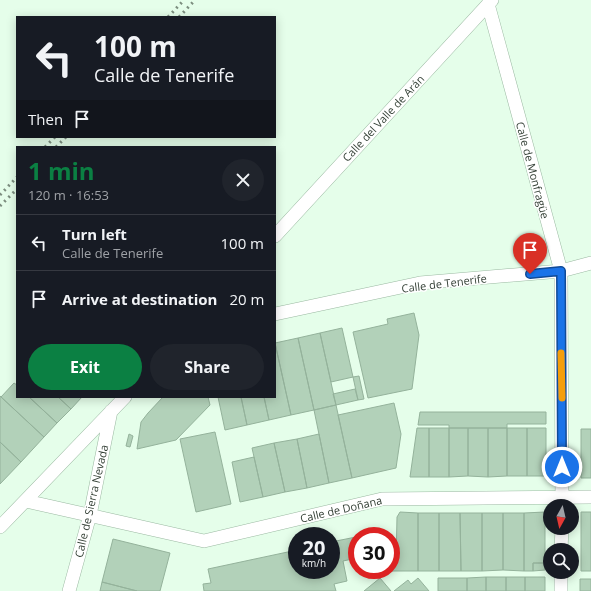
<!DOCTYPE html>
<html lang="en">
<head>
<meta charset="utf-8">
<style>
	:root { --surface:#171b24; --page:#20242c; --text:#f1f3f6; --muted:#9ea1a6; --line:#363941; --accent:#0b8043 }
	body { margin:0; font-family:"Open Sans",sans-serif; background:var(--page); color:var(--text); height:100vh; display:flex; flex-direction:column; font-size:15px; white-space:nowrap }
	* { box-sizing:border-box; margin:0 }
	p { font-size:13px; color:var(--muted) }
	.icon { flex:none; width:22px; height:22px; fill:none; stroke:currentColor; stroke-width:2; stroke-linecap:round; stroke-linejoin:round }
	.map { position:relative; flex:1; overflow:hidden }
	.side { position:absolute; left:16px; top:146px; width:260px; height:252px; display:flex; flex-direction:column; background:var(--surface); border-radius:0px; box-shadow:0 2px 10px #0003 }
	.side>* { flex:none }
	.hud { position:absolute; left:16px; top:16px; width:260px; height:122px; border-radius:0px; box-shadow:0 2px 10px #0003; background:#171b24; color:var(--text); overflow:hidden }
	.needle { width:26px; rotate:188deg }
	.tools { position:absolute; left:543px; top:499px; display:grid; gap:8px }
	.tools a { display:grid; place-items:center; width:36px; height:36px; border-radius:50%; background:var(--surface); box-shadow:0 2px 10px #0003; font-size:20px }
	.speed { position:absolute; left:288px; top:527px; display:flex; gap:8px; font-size:20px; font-weight:700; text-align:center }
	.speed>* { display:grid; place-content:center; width:52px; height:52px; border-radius:50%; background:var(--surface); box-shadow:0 2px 10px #0003; line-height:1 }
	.speed small { font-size:10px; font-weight:400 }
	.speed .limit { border:6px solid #d22; background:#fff; color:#111 }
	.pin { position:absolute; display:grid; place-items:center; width:34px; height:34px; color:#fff; margin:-41px -17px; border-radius:50% 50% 50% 0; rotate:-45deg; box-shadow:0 0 4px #0007 }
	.pin .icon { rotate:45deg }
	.me { position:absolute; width:44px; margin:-22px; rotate:0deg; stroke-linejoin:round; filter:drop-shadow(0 0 3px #0008) }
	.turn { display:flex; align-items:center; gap:14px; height:84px; padding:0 12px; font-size:18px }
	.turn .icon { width:52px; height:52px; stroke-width:2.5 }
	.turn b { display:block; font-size:28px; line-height:34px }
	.then { display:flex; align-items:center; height:38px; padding:0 12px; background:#0003; gap:8px; font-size:15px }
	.round { display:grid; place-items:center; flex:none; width:42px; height:42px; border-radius:21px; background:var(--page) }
	.summary { display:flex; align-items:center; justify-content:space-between; height:68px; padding:0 12px }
	h1 { font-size:24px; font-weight:700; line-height:30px; color:var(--accent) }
	.button { display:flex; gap:8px; margin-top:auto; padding:8px 12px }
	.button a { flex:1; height:46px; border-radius:24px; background:var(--accent); color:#fff; font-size:16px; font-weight:700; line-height:46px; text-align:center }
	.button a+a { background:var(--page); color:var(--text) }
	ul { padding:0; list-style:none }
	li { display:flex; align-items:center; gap:12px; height:56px; padding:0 12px; border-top:1px solid var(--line) }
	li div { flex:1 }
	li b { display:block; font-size:15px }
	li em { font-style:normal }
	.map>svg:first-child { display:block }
</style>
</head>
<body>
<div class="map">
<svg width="591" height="591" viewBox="0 0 591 591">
	<rect width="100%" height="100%" fill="#e5feea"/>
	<path fill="#b2d1b9" stroke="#94b29b" d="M414 313 419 335 412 389 368 398 353 332 388 324 387 319Z
		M342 328 353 377 331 382 320 333Z
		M320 333 336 405 314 410 298 338Z
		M298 338 314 410 291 415 275 343Z
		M275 343 291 415 269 420 264 397H275Z
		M359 376 364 399 358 400 353 377Z
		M14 383 17 385V397H29L57 423 44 437 1 397Z
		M355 389 358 400 336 405 333 394Z
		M0 396 44 437 21 462 0 442Z
		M29 397H58L71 409 57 423Z
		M58 397H82L71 409Z
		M163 397H208L210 405 176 440 137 449 141 422 148 413Z
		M218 397H241L247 425 225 430Z
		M241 397H264L269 420 247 425Z
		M394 403 401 434 396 468 352 478 338 415Z
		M336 405 352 478 329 483 314 410Z
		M420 412H546V424H507V428H449V425H418Z
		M417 428H429V477H410Z
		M429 428H449V477H429Z
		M449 428H468V476L449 477Z
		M468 428H488V477L468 476Z
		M488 428H507V476L488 477Z
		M507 428H527V476H507Z
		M527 428H546V476H527Z
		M581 429H591V478H581Z
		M215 432 231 504 196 512 180 439Z
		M129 434 133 436 130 447 126 446Z
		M319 434 329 483 307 488 297 439Z
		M297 439 307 488 285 492 274 443Z
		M0 442 21 462 0 484Z
		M274 443 285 492 263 497 252 448Z
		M254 457 263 497 240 502 232 462Z
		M400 512 418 513V571H373V570H391V563H396L397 517Z
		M545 512V563H533V571H524V513Z
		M581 512H591V571H581Z
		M418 513H439V571H418Z
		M439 513H460L461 571H439Z
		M460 513H482V571H461Z
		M482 513H503V570L482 571Z
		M503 513H524V571L503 570Z
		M356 537 357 558 343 561 347 581 334 584 336 591H204L203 584 211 583 208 569 297 550V570H331V542Z
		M113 539 170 553 160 591H137L102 582Z
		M533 563H545V570L533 571Z
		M486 577H506V591H486Z
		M486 577V591H467V578Z
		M506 577H525V591H506Z
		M525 577H545V591H525Z
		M380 578 391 591H364Z
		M418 578 429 591H394L408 580 411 584Z
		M438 578H467V591H438Z
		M580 579H591V591H580Z
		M102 582 137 591H100Z"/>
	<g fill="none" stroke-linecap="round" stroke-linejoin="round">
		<defs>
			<path id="street" d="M488 4 561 271 562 506
				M275 236 492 0
				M275 314 420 283 561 271 591 263
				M26 501 204 541 382 499 591 497
				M0 527 125 397
				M561 550 562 528
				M69 591 90 515 111 411
				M561 591V572"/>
		</defs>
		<use href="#street" stroke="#9bb9a2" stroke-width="14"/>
		<use href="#street" stroke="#fff" stroke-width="13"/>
		<path stroke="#7c8e7f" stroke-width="3" stroke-dasharray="2 4" stroke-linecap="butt" d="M168 17 184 0
			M179 17 195 0
			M45 147 55 137
			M56 147 66 137
			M0 195 17 177
			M0 206 17 189"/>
	</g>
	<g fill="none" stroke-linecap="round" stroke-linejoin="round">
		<defs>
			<path id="route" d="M530 274 561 271 562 467"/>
		</defs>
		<use href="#route" stroke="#114b97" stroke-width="10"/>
		<use href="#route" stroke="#1a73e8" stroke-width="7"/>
		<path stroke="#f59e0b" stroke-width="7" d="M561 353 562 398"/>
	</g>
	<g text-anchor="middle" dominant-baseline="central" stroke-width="3" stroke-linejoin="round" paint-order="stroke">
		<g font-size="11" fill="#344036" stroke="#fff">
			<text transform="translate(383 118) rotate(-47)">Calle del Valle de Arán</text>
			<text transform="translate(533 170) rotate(75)">Calle de Monfragüe</text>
			<text transform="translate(444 283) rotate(-7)">Calle de Tenerife</text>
			<text transform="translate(91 501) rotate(-77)">Calle de Sierra Nevada</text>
			<text transform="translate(341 509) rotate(-13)">Calle de Doñana</text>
		</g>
	</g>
</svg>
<div class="tools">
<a><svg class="needle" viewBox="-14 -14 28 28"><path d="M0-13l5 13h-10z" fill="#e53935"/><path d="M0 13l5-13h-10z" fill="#9ea1a6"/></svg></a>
<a><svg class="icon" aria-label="search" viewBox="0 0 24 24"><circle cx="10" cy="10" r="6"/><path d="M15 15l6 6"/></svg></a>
</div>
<div class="speed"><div>20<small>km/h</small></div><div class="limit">30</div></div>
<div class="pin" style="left:530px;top:274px;background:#d93025"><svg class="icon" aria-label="arrive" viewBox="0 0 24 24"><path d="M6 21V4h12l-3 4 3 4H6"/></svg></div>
<svg class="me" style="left:562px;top:467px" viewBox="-20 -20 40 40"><circle r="17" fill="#1a73e8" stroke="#fff" stroke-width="3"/><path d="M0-11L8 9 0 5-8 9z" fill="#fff"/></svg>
<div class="hud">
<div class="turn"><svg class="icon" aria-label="left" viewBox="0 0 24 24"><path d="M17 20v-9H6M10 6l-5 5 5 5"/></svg><div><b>100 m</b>Calle de Tenerife</div></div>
<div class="then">Then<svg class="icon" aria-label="arrive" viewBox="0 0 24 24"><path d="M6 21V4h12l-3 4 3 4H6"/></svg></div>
</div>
<section class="side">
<div class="summary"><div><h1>1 min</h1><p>120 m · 16:53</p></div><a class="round"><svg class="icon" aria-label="close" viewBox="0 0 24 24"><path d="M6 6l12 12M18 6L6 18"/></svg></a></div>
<ul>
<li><svg class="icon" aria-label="left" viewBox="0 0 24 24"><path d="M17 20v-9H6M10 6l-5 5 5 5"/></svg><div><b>Turn left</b><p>Calle de Tenerife</p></div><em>100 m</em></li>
<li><svg class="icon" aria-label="arrive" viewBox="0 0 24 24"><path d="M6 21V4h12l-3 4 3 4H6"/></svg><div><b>Arrive at destination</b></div><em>20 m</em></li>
</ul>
<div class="button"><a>Exit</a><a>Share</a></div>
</section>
</div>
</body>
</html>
